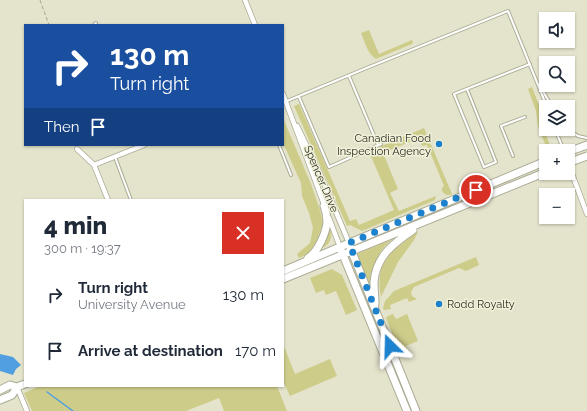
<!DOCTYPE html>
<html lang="en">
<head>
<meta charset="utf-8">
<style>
	:root { --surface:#fff; --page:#f6f6f7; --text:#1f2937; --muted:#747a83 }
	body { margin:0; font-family:Raleway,sans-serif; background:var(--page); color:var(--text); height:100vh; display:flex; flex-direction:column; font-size:15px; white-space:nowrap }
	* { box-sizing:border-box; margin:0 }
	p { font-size:13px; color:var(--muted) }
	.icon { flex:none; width:22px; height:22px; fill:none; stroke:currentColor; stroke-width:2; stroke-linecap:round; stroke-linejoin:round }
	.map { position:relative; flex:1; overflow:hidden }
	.sheet { position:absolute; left:24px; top:199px; width:260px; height:188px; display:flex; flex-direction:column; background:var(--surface); border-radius:0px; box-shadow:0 1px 3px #0004 }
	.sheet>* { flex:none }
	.guide { position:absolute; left:24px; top:24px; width:260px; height:122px; border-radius:0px; box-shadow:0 1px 3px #0004; background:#1a4fa0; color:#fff; overflow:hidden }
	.buttons { position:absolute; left:539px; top:12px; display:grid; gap:8px }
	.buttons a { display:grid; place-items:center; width:36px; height:36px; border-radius:0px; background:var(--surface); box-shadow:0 1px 3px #0004; font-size:20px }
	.pin { position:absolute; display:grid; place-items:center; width:34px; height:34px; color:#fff; margin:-17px; border:2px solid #fff; border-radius:50%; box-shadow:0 1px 4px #0007 }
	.me { position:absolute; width:44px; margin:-22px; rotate:338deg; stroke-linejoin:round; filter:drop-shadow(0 0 3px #0008) }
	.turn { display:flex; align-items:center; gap:14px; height:84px; padding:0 20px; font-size:18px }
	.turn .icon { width:52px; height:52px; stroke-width:2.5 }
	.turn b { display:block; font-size:28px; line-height:34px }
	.then { display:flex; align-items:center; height:38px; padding:0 20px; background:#0003; gap:8px; font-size:15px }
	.round { display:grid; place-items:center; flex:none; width:42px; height:42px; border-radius:0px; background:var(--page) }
	.headline { display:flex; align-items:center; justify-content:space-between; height:68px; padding:0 20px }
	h1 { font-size:24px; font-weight:800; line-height:30px }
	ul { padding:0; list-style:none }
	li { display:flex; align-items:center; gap:12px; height:56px; padding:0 20px }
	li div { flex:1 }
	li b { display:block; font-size:15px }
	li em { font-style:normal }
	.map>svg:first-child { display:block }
</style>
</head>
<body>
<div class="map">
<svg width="587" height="411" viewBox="0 0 587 411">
	<rect width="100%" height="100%" fill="#e4e4cc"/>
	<path fill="#cecc89" d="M369 30 379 54 412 40 413 42 412 44 376 59C367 53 365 42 361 33Z
		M532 87 539 105 541 121 552 151H548L538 127 536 111 528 89Z
		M299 104 350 221 356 219 359 225 394 210 370 154 379 147 424 128 452 194C447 196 445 195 442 191V188L444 186 427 145 422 146 419 138 383 153 398 189 390 193 399 211 436 196 435 200 362 231 350 225 347 226 294 106Z
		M283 118 311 184 320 210 323 222 316 244 309 254 299 258 297 254 310 243 313 228 309 213 302 196 301 183 283 143Z
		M328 223C334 236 332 245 318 250Z
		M418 232 414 240 398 262 381 297C374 262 392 250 418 232Z
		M393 239C378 249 371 269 370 286L357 254Z
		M476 257 479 265 466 271 459 268 414 287 411 292 412 296 417 299 409 302 407 298 390 305 391 309 384 310 383 308 385 301 394 291Z
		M332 269 342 275 357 310 346 315 336 291 326 295 324 290 316 293 310 278Z
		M393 314 396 319 407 314 418 341 406 346 407 350 400 353 386 318 388 316Z
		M283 344 295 374 330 359 337 376 290 396 283 381Z
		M40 386H277L287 411H224L219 398 186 411H32L24 393Z"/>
	<path fill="#519ee1" d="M0 354 13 357 21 365 16 369 13 375 0 371Z"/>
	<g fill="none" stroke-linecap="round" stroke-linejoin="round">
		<path stroke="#519ee1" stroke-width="1.5" d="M47 392 73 411"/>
		<defs>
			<path id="lane" d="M94 25 96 23
				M349 76 378 145
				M539 84 552 107
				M467 89 496 162 484 167 454 94 530 64
				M299 97 329 167 381 144
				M287 101 369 67 508 11 547 107
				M555 129 564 151
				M567 129 578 136 587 138
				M279 145 291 175
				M513 156 501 126 525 117
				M115 157 131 200"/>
			<path id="street" d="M245 0 255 25
				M283 94 325 207
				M297 126 318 169 349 243
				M77 149 94 165 108 200
				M568 163 587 214
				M94 165 144 145
				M329 218 340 247
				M17 387 27 411"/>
			<path id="primary" d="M568 152 587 145
				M568 163 587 156
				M350 247 416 411
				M341 250 407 411
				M308 258C318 252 326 233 327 222 327 216 326 211 324 206
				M283 271 340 247 546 161
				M283 279 546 172
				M375 304C375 297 374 289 374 282 376 256 394 243 413 230
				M0 390 10 385 17 387
				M0 400 12 395 17 387 25 384"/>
		</defs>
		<use href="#lane" stroke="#acac96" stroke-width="4"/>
		<use href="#street" stroke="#acac96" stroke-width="6"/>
		<use href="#primary" stroke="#acac96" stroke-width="9"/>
		<path stroke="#a7a794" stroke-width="1" stroke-dasharray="4 2" stroke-linecap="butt" d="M40 0 49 25"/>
		<use href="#lane" stroke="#fff" stroke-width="2"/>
		<use href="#street" stroke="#fff" stroke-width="4.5"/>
		<use href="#primary" stroke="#fff" stroke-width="7"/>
	</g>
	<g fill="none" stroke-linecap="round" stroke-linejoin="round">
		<path stroke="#1d82cd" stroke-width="7" stroke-dasharray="0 12.6" d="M390 346 349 243 476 190"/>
	</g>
	<g fill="#1d82cd" stroke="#f1f1d9" stroke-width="1.5">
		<circle cx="439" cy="144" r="4"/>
		<circle cx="439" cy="304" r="4"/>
	</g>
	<g text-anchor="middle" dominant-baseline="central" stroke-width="3" stroke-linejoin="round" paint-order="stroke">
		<g font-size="11" fill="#2c2c23" stroke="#f1f1d9" text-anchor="end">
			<text x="431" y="138">Canadian Food<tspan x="431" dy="13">Inspection Agency</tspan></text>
			<text x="447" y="304" text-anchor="start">Rodd Royalty</text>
		</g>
		<g font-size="11" fill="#2c2c23" stroke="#f1f1d9">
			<text transform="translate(321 179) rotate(67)">Spencer Drive</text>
		</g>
	</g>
</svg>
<div class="buttons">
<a><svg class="icon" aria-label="sound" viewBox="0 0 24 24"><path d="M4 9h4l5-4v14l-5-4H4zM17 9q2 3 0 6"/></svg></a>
<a><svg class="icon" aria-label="search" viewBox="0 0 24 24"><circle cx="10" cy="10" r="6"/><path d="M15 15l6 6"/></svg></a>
<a><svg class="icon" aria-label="layers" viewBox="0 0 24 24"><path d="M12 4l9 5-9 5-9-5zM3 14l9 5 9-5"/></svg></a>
<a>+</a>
<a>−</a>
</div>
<div class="pin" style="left:476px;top:190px;background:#d93025"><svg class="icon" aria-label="arrive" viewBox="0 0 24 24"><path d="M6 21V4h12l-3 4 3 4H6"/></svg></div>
<svg class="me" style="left:390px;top:346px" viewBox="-20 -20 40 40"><path d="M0-17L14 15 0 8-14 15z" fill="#1d82cd" stroke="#fff" stroke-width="4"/></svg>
<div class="guide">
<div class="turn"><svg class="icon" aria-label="right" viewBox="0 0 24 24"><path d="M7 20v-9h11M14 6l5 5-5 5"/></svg><div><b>130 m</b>Turn right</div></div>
<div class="then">Then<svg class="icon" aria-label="arrive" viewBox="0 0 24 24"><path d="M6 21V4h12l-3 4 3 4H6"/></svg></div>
</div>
<section class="sheet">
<div class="headline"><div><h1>4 min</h1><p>300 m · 19:37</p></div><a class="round" style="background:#d93025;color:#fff"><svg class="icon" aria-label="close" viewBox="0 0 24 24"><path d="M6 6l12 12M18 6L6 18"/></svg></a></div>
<ul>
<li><svg class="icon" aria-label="right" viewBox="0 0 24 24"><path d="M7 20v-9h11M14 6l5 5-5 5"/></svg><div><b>Turn right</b><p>University Avenue</p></div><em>130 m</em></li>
<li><svg class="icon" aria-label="arrive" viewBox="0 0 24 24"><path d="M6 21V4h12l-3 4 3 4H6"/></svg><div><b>Arrive at destination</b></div><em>170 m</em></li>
</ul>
</section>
</div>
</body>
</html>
